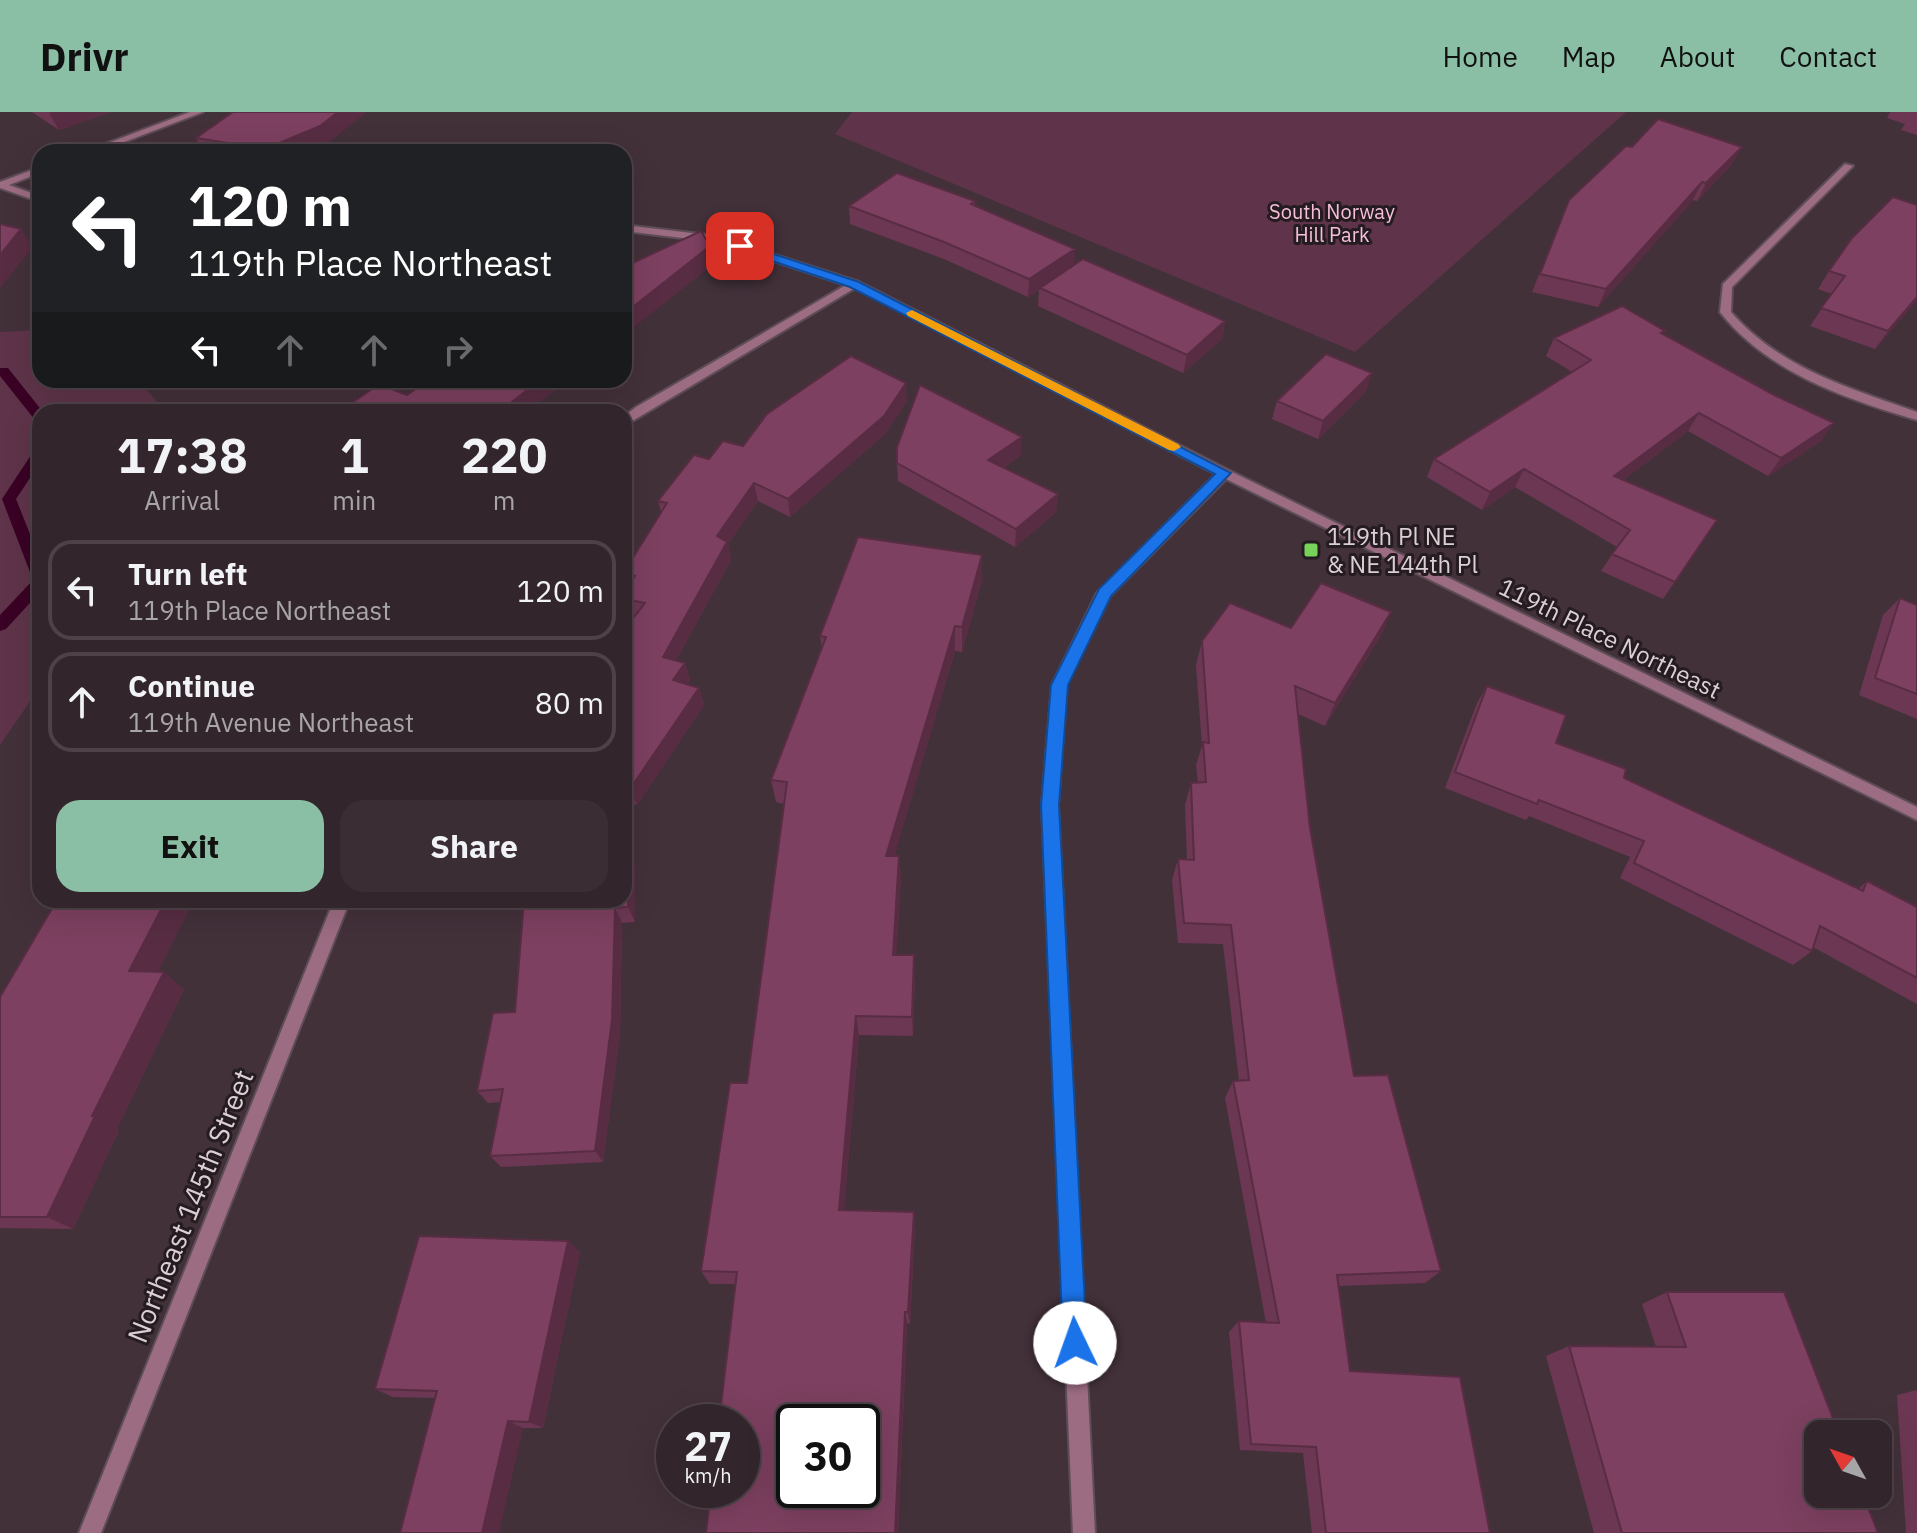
<!DOCTYPE html>
<html lang="en">
<head>
<meta charset="utf-8">
<style>
	:root { --surface:#32252c; --page:#3a2d34; --text:#f1f3f6; --muted:#a8a5a9; --line:#4d4248; --accent:#8abfa5 }
	body { margin:0; font-family:"IBM Plex Sans",sans-serif; background:var(--page); color:var(--text); height:100vh; display:flex; flex-direction:column; font-size:30px; white-space:nowrap }
	* { box-sizing:border-box; margin:0 }
	p { font-size:26px; color:var(--muted) }
	.icon { flex:none; width:44px; height:44px; fill:none; stroke:currentColor; stroke-width:2; stroke-linecap:round; stroke-linejoin:round }
	.map { position:relative; flex:1; overflow:hidden }
	.details { position:absolute; left:32px; top:292px; width:600px; height:504px; display:flex; flex-direction:column; background:var(--surface); border-radius:24px; box-shadow:0 8px 32px #0002,0 0 0 2px var(--line) }
	.details>* { flex:none }
	.top-card { position:absolute; left:32px; top:32px; width:600px; height:244px; border-radius:24px; box-shadow:0 8px 32px #0002,0 0 0 2px var(--line); background:#202124; color:#fff; overflow:hidden }
	.needle { width:52px; rotate:310deg }
	.tools { position:absolute; left:1804px; top:1308px; display:grid; gap:16px }
	.tools a { display:grid; place-items:center; width:88px; height:88px; border-radius:16px; background:var(--surface); box-shadow:0 8px 32px #0002,0 0 0 2px var(--line); font-size:40px }
	.speed { position:absolute; left:656px; top:1292px; display:flex; gap:16px; font-size:40px; font-weight:700; text-align:center }
	.speed>* { display:grid; place-content:center; width:104px; height:104px; border-radius:50%; background:var(--surface); box-shadow:0 8px 32px #0002,0 0 0 2px var(--line); line-height:1 }
	.speed small { font-size:20px; font-weight:400 }
	.speed .limit { border:4px solid #111; border-radius:12px; background:#fff; color:#111 }
	.pin { position:absolute; display:grid; place-items:center; width:68px; height:68px; color:#fff; margin:-34px; border-radius:16px; box-shadow:0 4px 12px #0006 }
	.me { position:absolute; width:88px; margin:-44px; rotate:357deg; stroke-linejoin:round; filter:drop-shadow(0 0 6px #0008) }
	.turn { display:flex; align-items:center; gap:28px; height:168px; padding:0 24px; font-size:36px }
	.turn .icon { width:104px; height:104px; stroke-width:2.5 }
	.turn b { display:block; font-size:56px; line-height:68px }
	.lanes { display:flex; align-items:center; height:76px; padding:0 24px; background:#0003; justify-content:center; gap:40px; direction:ltr }
	.lanes .off { opacity:.35 }
	.eta { display:flex; justify-content:space-evenly; align-items:center; height:136px; text-align:center }
	.eta b { font-size:48px; font-weight:700; line-height:56px }
	.button { display:flex; gap:16px; margin-top:auto; padding:16px 24px }
	.button a { flex:1; height:92px; border-radius:24px; background:var(--accent); color:#111; font-size:32px; font-weight:700; line-height:92px; text-align:center }
	.button a+a { background:var(--page); color:var(--text) }
	ul { padding:0; list-style:none }
	li { display:flex; align-items:center; gap:24px; height:100px; margin:0 16px 12px; padding:0 8px; border:4px solid var(--line); border-radius:24px }
	li div { flex:1 }
	li b { display:block; font-size:30px }
	li em { font-style:normal }
	header { display:flex; align-items:center; gap:48px; box-sizing:border-box; height:112px; padding:0 40px; background:var(--accent); color:#111 }
	header strong { font-size:38px }
	nav { display:flex; gap:44px; margin-inline-start:auto; font-size:28px }
	.map>svg:first-child { display:block }
</style>
</head>
<body>
<header>
<strong>Drivr</strong>
<nav><a>Home</a><a>Map</a><a>About</a><a>Contact</a></nav>
</header>
<div class="map">
<svg width="1917" height="1421" viewBox="0 0 1917 1421">
	<rect width="100%" height="100%" fill="#43313a"/>
	<path fill="#5f344a" d="M852 0H1626L1355 240 835 22Z
		M40 218V268H138L166 300H40V575L0 633V220Z"/>
	<g fill="none" stroke-linecap="round" stroke-linejoin="round">
		<path fill="#3a0225" fill-rule="evenodd" d="M0 256H8L43 300H40V309L35 308 0 264Z
			M40 336V351L16 387 40 447V480L6 517 0 519V503L33 468 2 387 35 337Z"/>
		<defs>
			<path id="minor" d="M190 0H203L98 40H84Z
				M1845 52 1853 54 1732 175 1731 200C1780 256 1848 276 1917 300V308C1846 287 1767 260 1720 200L1723 172Z
				M40 55V61L9 73 40 84V90L0 76V70Z
				M624 113 717 124 859 170 1228 358 1917 695V708L1226 367 1110 484 1066 573 1058 693 1095 1421H1073L1042 693 1052 573 1097 481 1216 362 855 176 624 314V304L636 295 846 173 716 130 624 119Z
				M334 788H350L101 1421H79Z"/>
		</defs>
		<use href="#minor" stroke="#5e4d56" stroke-width="4"/>
		<use href="#minor" fill="#9c6c83" fill-rule="evenodd"/>
	</g>
	<path fill="#6c3753" d="M32 0H111L59 18Z
		M1890 0H1917V23L1901 18 1905 12 1887 6Z
		M196 26 327 32 307 40H203Z
		M1732 52 1697 89 1693 88 1598 195 1532 180 1562 105Z
		M975 89V94L1074 153 1225 209 1222 227 1183 261 1038 194 1039 178 1028 185 944 147 850 112 849 94Z
		M1829 159 1917 188 1875 237 1810 214 1832 182 1818 177Z
		M1663 222 1821 329 1768 364 1688 319 1623 368 1717 408 1663 487 1601 459 1617 435 1515 375 1482 398 1427 365 1434 347 1572 260 1546 244 1554 226Z
		M1366 279 1318 327 1272 307 1277 289Z
		M907 289 885 322 790 405 758 389 728 432 731 448 676 548 685 551 690 568 687 572 699 576 704 593 637 693 624 689V518L634 505 627 504 624 494V482L628 475 624 460 661 400 658 389 709 347 743 334Z
		M1021 343 1003 356 1058 382 1056 400 1015 435 898 369 897 351Z
		M982 443V468L962 540 955 539 894 744H899L901 766 896 843 915 863 913 924 859 923 844 1098 914 1100 915 1114 910 1212 907 1211 898 1421H706L735 1172H710L701 1159 747 971 784 692 776 690 771 668 822 536 820 524Z
		M1900 486 1917 493V607L1859 583 1883 503Z
		M1391 500 1381 523 1325 614 1298 602 1310 716 1354 964 1441 1159 1425 1171 1338 1174 1350 1259 1490 1421H1312L1303 1341 1240 1338 1229 1220 1239 1209 1266 1211 1225 986 1233 969H1239L1223 832 1178 831 1172 768 1178 747 1187 748 1185 693 1191 671H1198L1196 653 1202 634 1196 553 1202 529Z
		M1487 574 1556 631 1624 666 1858 777 1867 769 1917 795V892L1813 835 1812 839 1793 853 1620 766 1630 745 1529 704 1526 708 1445 676 1477 591Z
		M635 748V810L622 811 620 922 603 1050 501 1055 490 1044 501 990 488 991 477 979 515 900Z
		M158 860 184 877 117 1017 119 1018 73 1117 0 1116V885Z
		M580 1140 543 1316H523L435 1286 393 1285 375 1277Z
		M1667 1180 1878 1421H1594L1546 1244 1569 1234 1656 1235 1642 1192Z
		M1917 1278V1421H1906L1897 1283Z"/>
	<path fill="#582d43" d="M53 0H111L59 18 49 1Z
		M338 0H367L327 32 307 40H266L265 37Z
		M1742 35 1732 52 1697 89 1706 71Z
		M1702 70 1693 88 1598 195 1606 177Z
		M21 117 33 135 0 176V143Z
		M710 134 714 152 624 223V202Z
		M1075 137 1074 155 1028 185 1029 167Z
		M1917 185V188L1875 237 1888 219Z
		M1225 209 1222 227 1183 261 1187 243Z
		M1372 261 1366 279 1318 327 1323 309Z
		M540 268H568L527 300H499Z
		M906 271 907 289 885 322 790 405 788 387Z
		M1699 301 1688 319 1604 382 1614 364Z
		M1834 311 1821 329 1768 364 1781 346Z
		M1022 325 1021 343 988 366V348Z
		M1524 357 1515 375 1482 398 1490 380Z
		M754 371 758 389 728 432 731 448 668 562 663 545 717 424Z
		M1058 382 1056 400 1015 435 1016 417Z
		M982 443V468L962 540V515Z
		M1391 500 1381 523 1325 614 1335 591Z
		M955 514V539L888 766 886 744Z
		M685 551 690 568 678 585 673 568Z
		M699 576 704 593 637 693 630 677Z
		M629 732 635 748V810L628 795Z
		M899 744 901 766 895 863 893 843Z
		M166 788H194L150 876 129 859Z
		M615 796 622 811 620 922 603 1050 595 1039Z
		M914 843 915 863 913 924 912 905Z
		M164 860 184 877 117 1017 119 1018 73 1117 47 1105 92 1004Z
		M856 904 859 923 843 1112 839 1098Z
		M914 1100 915 1114 910 1212 908 1200Z
		M568 1129 580 1140 543 1316 529 1310Z
		M905 1200 907 1211 898 1421H895Z
		M508 1309 523 1316 499 1421H482Z"/>
	<path fill="#7d4060" stroke="#582d43" stroke-width="2" fill-rule="evenodd" d="M233 0H338L320 14 265 37 196 26Z
		M1658 7 1742 35 1706 71 1702 70 1606 177 1540 162 1569 88 1626 34 1632 35Z
		M897 61 975 89 971 92 1075 137 1029 167 944 130 849 94Z
		M1893 85 1917 93V185L1888 219 1821 196 1845 164 1829 159 1852 126Z
		M0 112 21 117 0 143Z
		M701 119 710 134 624 202V155Z
		M1083 147 1225 209 1187 243 1040 176Z
		M1622 194 1665 219 1661 221 1776 284 1834 311 1781 346 1699 301 1614 364 1717 408 1675 470 1612 442 1630 418 1524 357 1490 380 1434 347 1591 248 1554 226Z
		M1326 242 1372 261 1323 309 1277 289Z
		M851 244 906 271 884 304 788 387 754 371 717 424 727 430 663 545 685 551 673 568 699 576 630 677 624 675V518L645 491 624 487V482L635 464 624 462V460L667 391 658 389 694 343 709 347 723 329 743 334 767 302Z
		M428 268H540L499 300H339L379 272 407 283Z
		M920 273 1022 325 988 348 1058 382 1016 417 897 351V335Z
		M858 425 982 443 962 515 955 514 886 744H899L893 843H914L912 905 856 904 839 1098 914 1100 908 1200H905L895 1421H706L711 1378H742V1310H719L737 1160 701 1159 730 971H747L787 670 771 668 826 525 820 524ZM794 1310H862V1378H794Z
		M1321 471 1391 500 1335 591 1295 574 1310 716 1354 964 1388 963 1441 1159 1337 1163 1350 1259 1460 1265 1490 1421H1326L1316 1335 1251 1332 1239 1209 1279 1211 1233 969 1249 968 1231 813 1184 811 1178 747 1194 748 1191 671 1206 670 1203 630 1209 631 1202 529 1230 491 1291 516Z
		M1900 486 1917 493V582L1875 566Z
		M1487 574 1566 603 1556 631 1626 657 1624 666 1863 779 1867 769 1917 795V866L1820 814 1812 839 1634 751 1644 729 1539 688 1537 692 1455 660Z
		M629 732 628 795 615 796 612 908 595 1039 490 1044 503 977 477 979 493 901 515 900 524 788H624V733Z
		M57 788H166L129 859 164 860 92 1004H95L47 1105H0V885Z
		M419 1124 568 1129 529 1310 508 1309 482 1421H400L437 1279 375 1277Z
		M1667 1180H1784L1839 1322H1818V1382H1863L1878 1421H1622L1569 1234 1686 1235Z"/>
	<path fill="#1a73e8" stroke="#114b97" stroke-width="2" d="M740 131 859 170 1231 361 1111 484 1068 573 1059 693 1087 1231 1084 1239 1075 1243 1067 1239 1063 1231 1041 693 1051 573 1099 477 1215 362 850 175 736 137 735 134Z"/>
	<path fill="#f59e0b" d="M912 198 1178 332 1181 335 1174 339 1169 338 908 204 906 201Z"/>
	<rect fill="#77d259" stroke="#241c20" stroke-width="3" x="1303" y="430" width="16" height="16" rx="4"/>
	<g text-anchor="middle" dominant-baseline="central" stroke-width="6" stroke-linejoin="round" paint-order="stroke">
		<g font-size="20" fill="#f7bed9" stroke="#241c20">
			<text x="1332" y="99">South Norway<tspan x="1332" dy="23">Hill Park</tspan></text>
		</g>
		<g font-size="24" fill="#dbcfd4" stroke="#241c20" text-anchor="start">
			<text x="1327" y="424">119th Pl NE<tspan x="1327" dy="28">&amp; NE 144th Pl</tspan></text>
		</g>
		<g font-size="24" fill="#dbcfd4" stroke="#241c20">
			<text transform="translate(1610 526) rotate(26)">119th Place Northeast</text>
		</g>
		<g font-size="28" fill="#dbcfd4" stroke="#241c20">
			<text transform="translate(190 1094) rotate(-68)">Northeast 145th Street</text>
		</g>
	</g>
</svg>
<div class="tools">
<a><svg class="needle" viewBox="-14 -14 28 28"><path d="M0-13l5 13h-10z" fill="#e53935"/><path d="M0 13l5-13h-10z" fill="#a8a5a9"/></svg></a>
</div>
<div class="speed"><div>27<small>km/h</small></div><div class="limit">30</div></div>
<div class="pin" style="left:740px;top:134px;background:#d93025"><svg class="icon" aria-label="arrive" viewBox="0 0 24 24"><path d="M6 21V4h12l-3 4 3 4H6"/></svg></div>
<svg class="me" style="left:1075px;top:1231px" viewBox="-20 -20 40 40"><circle r="19" fill="#fff"/><path d="M0-13L10 11 0 6-10 11z" fill="#1a73e8"/></svg>
<div class="top-card">
<div class="turn"><svg class="icon" aria-label="left" viewBox="0 0 24 24"><path d="M17 20v-9H6M10 6l-5 5 5 5"/></svg><div><b>120 m</b>119th Place Northeast</div></div>
<div class="lanes"><svg class="icon" aria-label="left" viewBox="0 0 24 24"><path d="M17 20v-9H6M10 6l-5 5 5 5"/></svg><svg class="icon off" aria-label="ahead" viewBox="0 0 24 24"><path d="M12 20V5M6 11l6-6 6 6"/></svg><svg class="icon off" aria-label="ahead" viewBox="0 0 24 24"><path d="M12 20V5M6 11l6-6 6 6"/></svg><svg class="icon off" aria-label="right" viewBox="0 0 24 24"><path d="M7 20v-9h11M14 6l5 5-5 5"/></svg></div>
</div>
<section class="details">
<div class="eta">
<div><b>17:38</b><p>Arrival</p></div>
<div><b>1</b><p>min</p></div>
<div><b>220</b><p>m</p></div>
</div>
<ul>
<li><svg class="icon" aria-label="left" viewBox="0 0 24 24"><path d="M17 20v-9H6M10 6l-5 5 5 5"/></svg><div><b>Turn left</b><p>119th Place Northeast</p></div><em>120 m</em></li>
<li><svg class="icon" aria-label="ahead" viewBox="0 0 24 24"><path d="M12 20V5M6 11l6-6 6 6"/></svg><div><b>Continue</b><p>119th Avenue Northeast</p></div><em>80 m</em></li>
</ul>
<div class="button"><a>Exit</a><a>Share</a></div>
</section>
</div>
</body>
</html>
